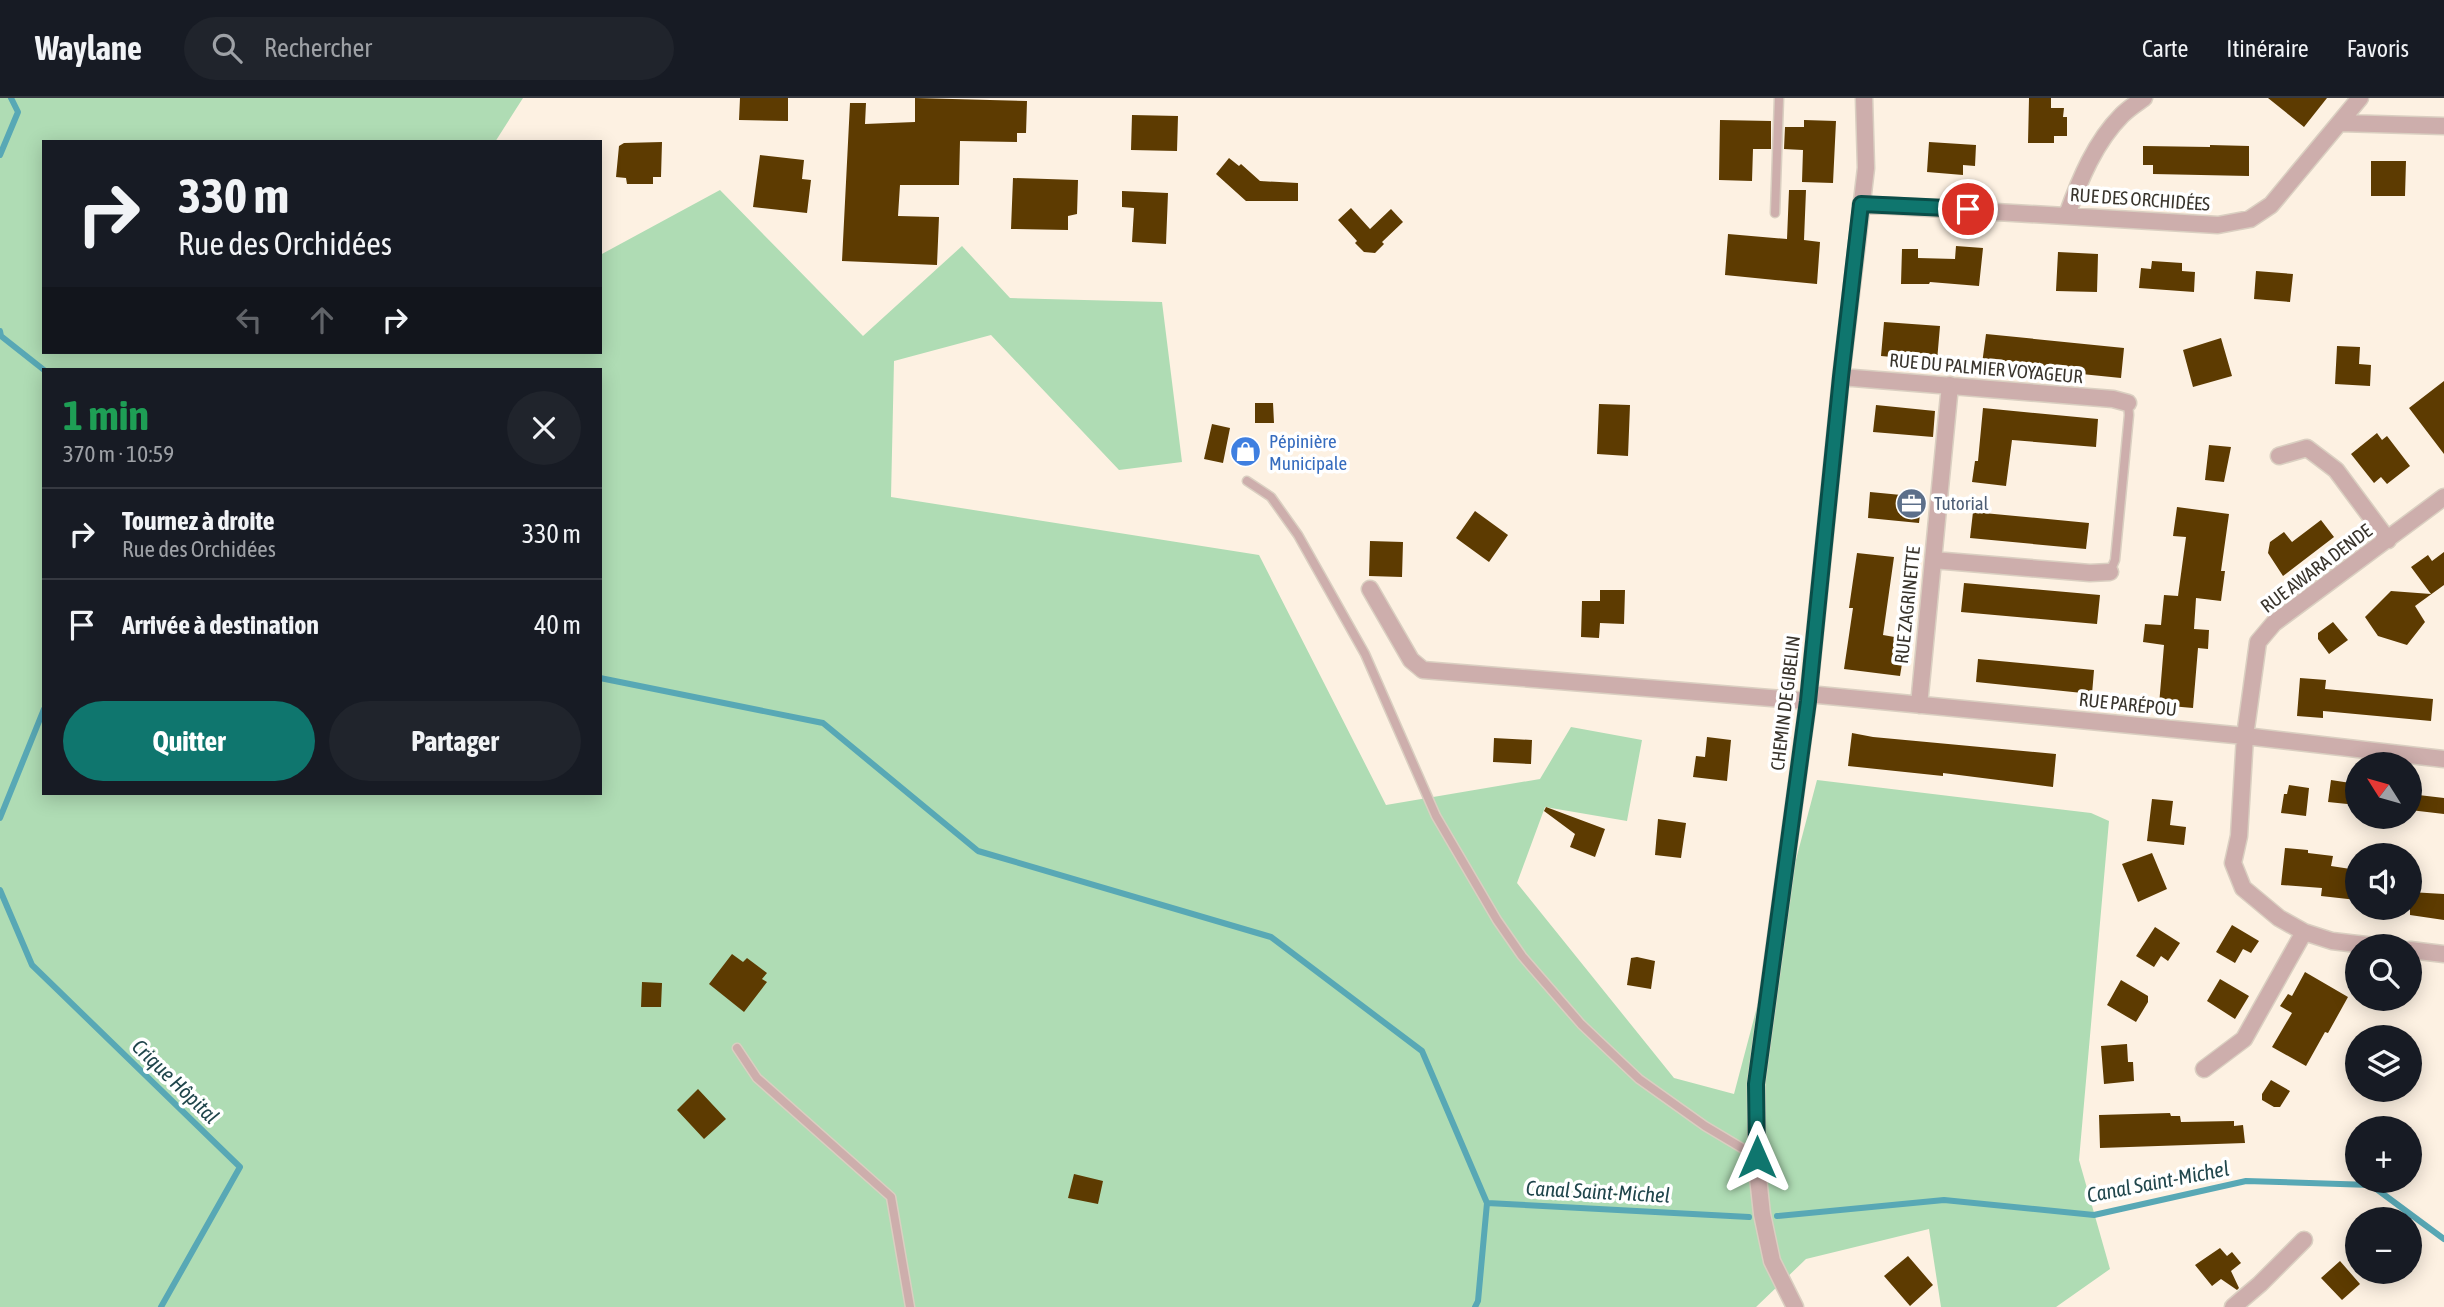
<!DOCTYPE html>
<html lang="fr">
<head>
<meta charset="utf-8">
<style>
	:root { --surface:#171b24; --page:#20242c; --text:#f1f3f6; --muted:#9ea1a6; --line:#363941; --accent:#0f766e }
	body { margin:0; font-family:"Asap Condensed",sans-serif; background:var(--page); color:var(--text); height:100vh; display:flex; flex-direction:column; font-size:26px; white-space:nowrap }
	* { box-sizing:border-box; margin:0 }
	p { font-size:23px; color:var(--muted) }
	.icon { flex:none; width:38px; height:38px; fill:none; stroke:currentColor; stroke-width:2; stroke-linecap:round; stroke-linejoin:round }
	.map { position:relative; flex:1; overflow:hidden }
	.panel { position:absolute; left:42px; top:270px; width:560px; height:427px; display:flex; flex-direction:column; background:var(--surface); border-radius:0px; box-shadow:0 4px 18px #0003 }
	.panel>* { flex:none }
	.hud { position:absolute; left:42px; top:42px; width:560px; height:214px; border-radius:0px; box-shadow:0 4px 18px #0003; background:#171b24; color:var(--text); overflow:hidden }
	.needle { width:46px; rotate:307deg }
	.fabs { position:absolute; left:2345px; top:654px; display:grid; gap:14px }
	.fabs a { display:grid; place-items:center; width:77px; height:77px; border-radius:50%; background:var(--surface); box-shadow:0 4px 18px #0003; font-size:35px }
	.pin { position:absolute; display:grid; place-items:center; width:60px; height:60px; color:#fff; margin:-30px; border:4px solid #fff; border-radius:50%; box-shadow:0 2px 7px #0007 }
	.me { position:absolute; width:77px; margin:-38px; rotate:0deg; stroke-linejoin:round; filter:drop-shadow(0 0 5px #0008) }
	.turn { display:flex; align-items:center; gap:24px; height:147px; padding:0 21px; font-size:32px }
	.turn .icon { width:91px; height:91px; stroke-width:2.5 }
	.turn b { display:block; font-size:49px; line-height:60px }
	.lanes { display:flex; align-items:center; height:66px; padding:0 21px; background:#0003; justify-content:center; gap:35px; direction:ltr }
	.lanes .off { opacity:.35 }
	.round { display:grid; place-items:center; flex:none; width:74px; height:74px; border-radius:37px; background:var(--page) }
	.head { display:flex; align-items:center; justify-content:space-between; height:119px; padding:0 21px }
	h1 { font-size:42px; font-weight:700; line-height:52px; color:#1e9e55 }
	.cta { display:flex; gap:14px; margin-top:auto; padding:14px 21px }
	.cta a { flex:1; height:80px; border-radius:42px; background:var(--accent); color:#fff; font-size:28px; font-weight:700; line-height:80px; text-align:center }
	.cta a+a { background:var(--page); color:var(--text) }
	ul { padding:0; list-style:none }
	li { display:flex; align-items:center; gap:21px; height:91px; padding:0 21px; border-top:2px solid var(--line) }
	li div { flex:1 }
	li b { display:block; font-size:26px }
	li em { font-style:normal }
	header { display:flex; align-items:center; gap:42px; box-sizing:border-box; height:98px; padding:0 35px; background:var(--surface); border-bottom:2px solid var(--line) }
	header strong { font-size:33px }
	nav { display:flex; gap:38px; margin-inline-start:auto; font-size:24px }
	.search { width:490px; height:63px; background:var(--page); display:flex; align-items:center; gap:18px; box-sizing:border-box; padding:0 24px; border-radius:38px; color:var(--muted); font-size:26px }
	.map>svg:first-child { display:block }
</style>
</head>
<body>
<header>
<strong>Waylane</strong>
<div class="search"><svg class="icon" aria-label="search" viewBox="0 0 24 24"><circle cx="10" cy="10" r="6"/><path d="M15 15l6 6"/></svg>Rechercher</div>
<nav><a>Carte</a><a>Itinéraire</a><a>Favoris</a></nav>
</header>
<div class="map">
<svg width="2444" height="1209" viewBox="0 0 2444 1209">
	<rect width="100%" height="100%" fill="#fdf1e2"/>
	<path fill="#afdcb4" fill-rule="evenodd" d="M0 0H523L495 44H44V254H600V157L720 92 863 238 962 148 1010 200 1162 204 1182 364 1119 372 991 237 894 263 891 399 1259 457 1386 707 1540 681 1571 629 1642 642 1627 723 1545 709 1517 785 1674 980 1734 996 1817 682 2091 715 2109 723 2079 1062 2110 1171 2056 1209H1941L1929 1131 1806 1161 1756 1209H0ZM44 271H600V695H44Z"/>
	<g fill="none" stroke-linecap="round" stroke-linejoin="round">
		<path stroke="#58a8b5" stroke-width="6" d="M0 57 18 14 11 0
			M0 233 1 238 44 272
			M600 580 823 625 978 753 1271 839 1422 953 1487 1105 1478 1203 1475 1209
			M0 720 44 611
			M0 792 32 867 240 1069 161 1209
			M1487 1105 1749 1119
			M1777 1118 1944 1102 2094 1117 2246 1083 2371 1087 2444 1141"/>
	</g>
	<path fill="#5d3b01" d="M740 0H788V23L739 22Z
		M915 0 1027 3 1026 35H1017V44L960 43 959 87H900L898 118 939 119 937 167 842 163 850 5H866L865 26 915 24Z
		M2029 0H2051V10H2064L2063 19H2067V38H2054V45H2028Z
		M2268 0H2327L2304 29Z
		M1132 17 1178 18 1177 53 1131 52Z
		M1720 22 1771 23V51H1753L1752 83 1719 82Z
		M1804 22 1836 23 1833 85 1802 84 1803 52 1784 51 1785 29H1804Z
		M662 44 661 79H653V86H627L626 80 616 79 619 48 624 45Z
		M1929 44 1976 47 1975 68 1963 67V77L1927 74Z
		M2210 47 2249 48V78L2153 76V67H2143V48L2210 49Z
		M760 57 804 62 802 81 811 82 807 115 753 109Z
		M1229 60 1239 68 1241 66 1260 83 1298 85V103H1246L1216 76Z
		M2371 63H2406L2405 98H2371Z
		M1013 80 1078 82 1077 116 1068 118V132L1011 131Z
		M1789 92H1806L1804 142 1820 144 1817 186 1725 177 1728 136 1787 141Z
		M1122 93 1168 95 1166 146 1132 144 1134 110 1122 109Z
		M1351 110 1370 131 1391 111 1403 124 1382 144 1384 146 1375 155 1364 154 1355 145 1357 143 1338 122Z
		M1956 148 1983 150 1979 188 1930 184 1929 186H1901L1902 151H1918V160L1955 161Z
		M2058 154 2098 156 2097 194 2056 193Z
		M2152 163 2182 165V173L2195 174 2194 194 2139 190 2141 170 2151 171Z
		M2256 173 2293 176 2290 204 2254 201Z
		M1884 224 1940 228 1937 263 1881 258Z
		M1986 236 2124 250 2121 280 1982 266Z
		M2221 240 2232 278 2193 289 2183 252Z
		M2337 248 2360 249 2359 266 2371 267 2370 288 2335 286Z
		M2444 283V356L2409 310Z
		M1255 305H1273L1274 325H1255Z
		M1599 306 1630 307 1628 358 1597 356Z
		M1876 307 1935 313 1933 339 1873 334Z
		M1983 310 2098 321 2096 349 2012 342 2006 388 1972 384 1975 363H1978Z
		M1212 326 1230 330 1223 365 1204 361Z
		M2377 335 2382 342 2387 338 2410 368 2387 386 2381 379 2374 385 2351 356Z
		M2209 347 2231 349 2224 384 2205 382Z
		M1870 394 1922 399 1919 425 1868 420Z
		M2177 409 2229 416 2221 473H2225L2221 503 2196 500 2194 531 2209 532 2208 551 2198 550 2193 610 2159 607 2164 547 2143 544 2145 526 2161 527 2164 497 2178 498 2186 439 2173 438Z
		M1475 413 1508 437 1489 464 1456 440Z
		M1973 414 2089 425 2086 451 1970 440Z
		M2321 422 2334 439 2283 478 2268 455 2270 444 2284 434 2292 444Z
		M1370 443 1403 444 1402 479 1369 478Z
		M2444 454V487L2415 508 2425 524 2407 547 2378 538 2365 519 2391 493 2431 496 2411 469 2428 457 2432 463Z
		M1857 455 1894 459 1883 537 1906 541 1900 578 1844 571 1853 510H1849Z
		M1964 485 2100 497 2097 526 1961 514Z
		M1600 492H1625L1624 526 1600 525 1599 540 1581 539 1582 503H1600Z
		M2333 524 2348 542 2329 556 2318 541V535Z
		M1978 561 2094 572 2092 596 1976 584Z
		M2300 580 2326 582 2325 591 2433 601 2431 623 2323 613V620L2297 618Z
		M1852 635 1873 639 2056 656 2053 689 1943 675V678L1848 668Z
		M1707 639 1731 642 1727 683 1693 679 1696 658 1705 659Z
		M1494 640 1532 642 1531 666 1493 664Z
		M2331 682 2357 686V707L2328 704Z
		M2289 687 2309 690 2306 718 2281 715 2284 696H2287Z
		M2410 696 2444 700V716L2410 712Z
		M2152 701 2173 703 2170 727 2186 729 2184 747 2147 743Z
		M1546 709 1605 731 1595 759 1570 749 1575 736 1544 713Z
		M1658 721 1686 725 1681 760 1655 757Z
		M2285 750 2308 752V755L2333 758 2331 768 2357 772V802L2321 798 2322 790 2281 787Z
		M2152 755 2167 791 2138 804 2122 766Z
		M2410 794 2444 796V822L2410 817Z
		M2232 827 2259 843 2251 855 2243 851 2235 865 2216 854Z
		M2155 829 2180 845 2168 863 2161 858 2154 869 2136 858Z
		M732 856 743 864 747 860 767 875 762 881 767 884 744 914 709 886Z
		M1637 859 1655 863 1651 891 1627 887 1631 860Z
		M2305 874 2348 899 2328 935 2325 934 2306 968 2272 949 2292 915 2280 908 2288 896 2292 898Z
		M2220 881 2249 898 2235 921 2207 903Z
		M2121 882 2148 898V904L2136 924 2107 907Z
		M642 884 662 885 661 909H641Z
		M2127 946 2128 964H2133L2134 983 2104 986 2101 948Z
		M2271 982 2290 993 2280 1009H2274L2262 1002V996Z
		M698 991 726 1021 704 1041 677 1012Z
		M2170 1015 2171 1018H2180L2181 1024 2234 1023V1028L2243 1027 2245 1045 2100 1050 2099 1017Z
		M1074 1076 1103 1083 1098 1106 1068 1100Z
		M2220 1150 2227 1158 2232 1154 2241 1165 2231 1173 2239 1190 2237 1192 2221 1181 2212 1188 2195 1167Z
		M1908 1158 1933 1187 1910 1208 1884 1178Z
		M2340 1163 2360 1186 2342 1202 2321 1180Z"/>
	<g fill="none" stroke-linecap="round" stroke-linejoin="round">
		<defs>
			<path id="lane" d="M1775 115 1779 0
				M1247 383 1271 399 1298 437 1365 556 1436 718 1497 822 1522 858 1581 926 1639 981 1705 1028 1757 1059
				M2110 474 2115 462 2129 317 2128 305
				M737 950 757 980 891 1099 910 1209"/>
			<path id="street" d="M2340 25 2444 28
				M1861 106 2218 127 2250 121 2271 107 2360 0
				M2067 117C2080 81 2095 44 2122 17 2129 10 2137 5 2144 0
				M1841 279 2113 301 2128 305
				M2279 358 2307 350 2336 372 2388 442
				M1933 462 2090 475 2110 474
				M1370 491 1411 562 1423 572 1808 603
				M1808 596 2245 638 2444 661
				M1919 607 1950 287
				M2383 849 2332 843 2304 834 2279 820 2243 790 2233 765 2239 738 2245 638 2258 544 2274 525 2444 399
				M2410 852 2444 856
				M2204 971 2244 941 2304 834
				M1795 1209 1772 1163 1762 1116 1757 1070 1756 986 1808 603 1841 279 1866 70 1864 0
				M2233 1209 2260 1186 2304 1142"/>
		</defs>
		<use href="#lane" stroke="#dacfc1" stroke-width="11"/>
		<use href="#street" stroke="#dacfc1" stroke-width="19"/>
		<use href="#lane" stroke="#cdaeac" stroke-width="8"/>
		<use href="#street" stroke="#cdaeac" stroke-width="16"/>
	</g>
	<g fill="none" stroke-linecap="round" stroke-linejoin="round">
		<defs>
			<path id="route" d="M1757 1059 1756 986 1808 603 1841 279 1861 106 1968 111"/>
		</defs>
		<use href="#route" stroke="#0a4d48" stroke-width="18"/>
		<use href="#route" stroke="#0f766e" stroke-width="12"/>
	</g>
	<defs>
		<symbol id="shop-disc" viewBox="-11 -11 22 22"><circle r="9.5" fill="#3f7fe0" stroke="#fff"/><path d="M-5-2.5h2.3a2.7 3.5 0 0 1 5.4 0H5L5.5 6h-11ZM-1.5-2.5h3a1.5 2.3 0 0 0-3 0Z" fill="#fff"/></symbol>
		<symbol id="office-disc" viewBox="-11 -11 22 22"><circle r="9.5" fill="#5c6f8a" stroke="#fff"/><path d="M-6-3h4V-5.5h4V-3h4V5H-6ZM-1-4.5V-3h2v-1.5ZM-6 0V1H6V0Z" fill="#fff"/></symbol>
	</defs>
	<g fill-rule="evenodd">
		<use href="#shop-disc" x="1228" y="336" width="35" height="35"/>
		<use href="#office-disc" x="1894" y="388" width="35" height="35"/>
	</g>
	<g text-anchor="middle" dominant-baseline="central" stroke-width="7" stroke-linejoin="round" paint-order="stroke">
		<g font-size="19" fill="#39342c" stroke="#fff">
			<text transform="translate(2140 101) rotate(4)">RUE DES ORCHIDÉES</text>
			<text transform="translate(1986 270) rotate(5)">RUE DU PALMIER VOYAGEUR</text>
			<text transform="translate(2316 470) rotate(-37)">RUE AWARA DENDE</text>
			<text transform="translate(1907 507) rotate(-84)">RUE ZAGRINETTE</text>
			<text transform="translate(1785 605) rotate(-83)">CHEMIN DE GIBELIN</text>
			<text transform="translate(2128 606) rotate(6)">RUE PARÉPOU</text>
		</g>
		<g font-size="19" fill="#366cbe" stroke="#fff" text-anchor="start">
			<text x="1269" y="343">Pépinière<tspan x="1269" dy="22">Municipale</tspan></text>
		</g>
		<g font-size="19" fill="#4e5e75" stroke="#fff" text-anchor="start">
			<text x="1934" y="405">Tutorial</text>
		</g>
		<g font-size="21" font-style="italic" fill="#20464c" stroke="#fff">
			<text transform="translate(176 983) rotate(44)">Crique Hôpital</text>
			<text transform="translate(2158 1083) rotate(-11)">Canal Saint-Michel</text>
			<text transform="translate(1598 1093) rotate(3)">Canal Saint-Michel</text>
		</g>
	</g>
</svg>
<div class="fabs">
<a><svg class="needle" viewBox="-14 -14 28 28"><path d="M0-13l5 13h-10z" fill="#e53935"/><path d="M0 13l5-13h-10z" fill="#9ea1a6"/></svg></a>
<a><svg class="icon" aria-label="sound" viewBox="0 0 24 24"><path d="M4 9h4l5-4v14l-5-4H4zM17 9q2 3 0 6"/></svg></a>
<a><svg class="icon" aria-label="search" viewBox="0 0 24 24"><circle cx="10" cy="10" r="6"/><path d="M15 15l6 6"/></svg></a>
<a><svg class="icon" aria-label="layers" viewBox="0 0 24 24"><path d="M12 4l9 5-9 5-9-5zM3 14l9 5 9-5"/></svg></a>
<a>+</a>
<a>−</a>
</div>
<div class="pin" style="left:1968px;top:111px;background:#d93025"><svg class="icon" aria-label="arrive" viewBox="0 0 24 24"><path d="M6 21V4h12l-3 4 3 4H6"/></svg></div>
<svg class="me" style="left:1757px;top:1059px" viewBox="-20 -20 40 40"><path d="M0-17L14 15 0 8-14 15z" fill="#0f766e" stroke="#fff" stroke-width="4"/></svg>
<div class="hud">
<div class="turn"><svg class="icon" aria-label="right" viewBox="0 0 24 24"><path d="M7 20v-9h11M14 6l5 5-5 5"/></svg><div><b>330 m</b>Rue des Orchidées</div></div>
<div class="lanes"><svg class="icon off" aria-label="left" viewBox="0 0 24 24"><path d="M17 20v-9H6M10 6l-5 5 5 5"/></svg><svg class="icon off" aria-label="ahead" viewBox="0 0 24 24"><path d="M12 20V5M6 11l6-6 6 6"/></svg><svg class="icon" aria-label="right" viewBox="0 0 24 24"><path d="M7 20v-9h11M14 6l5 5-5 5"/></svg></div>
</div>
<section class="panel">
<div class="head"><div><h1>1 min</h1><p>370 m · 10:59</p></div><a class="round"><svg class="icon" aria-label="close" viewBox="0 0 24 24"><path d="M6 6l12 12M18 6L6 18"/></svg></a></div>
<ul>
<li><svg class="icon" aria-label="right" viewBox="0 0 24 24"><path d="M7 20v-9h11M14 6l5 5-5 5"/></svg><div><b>Tournez à droite</b><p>Rue des Orchidées</p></div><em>330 m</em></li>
<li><svg class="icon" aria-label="arrive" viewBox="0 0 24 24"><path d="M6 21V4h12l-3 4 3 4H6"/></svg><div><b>Arrivée à destination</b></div><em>40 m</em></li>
</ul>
<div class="cta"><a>Quitter</a><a>Partager</a></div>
</section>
</div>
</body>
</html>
